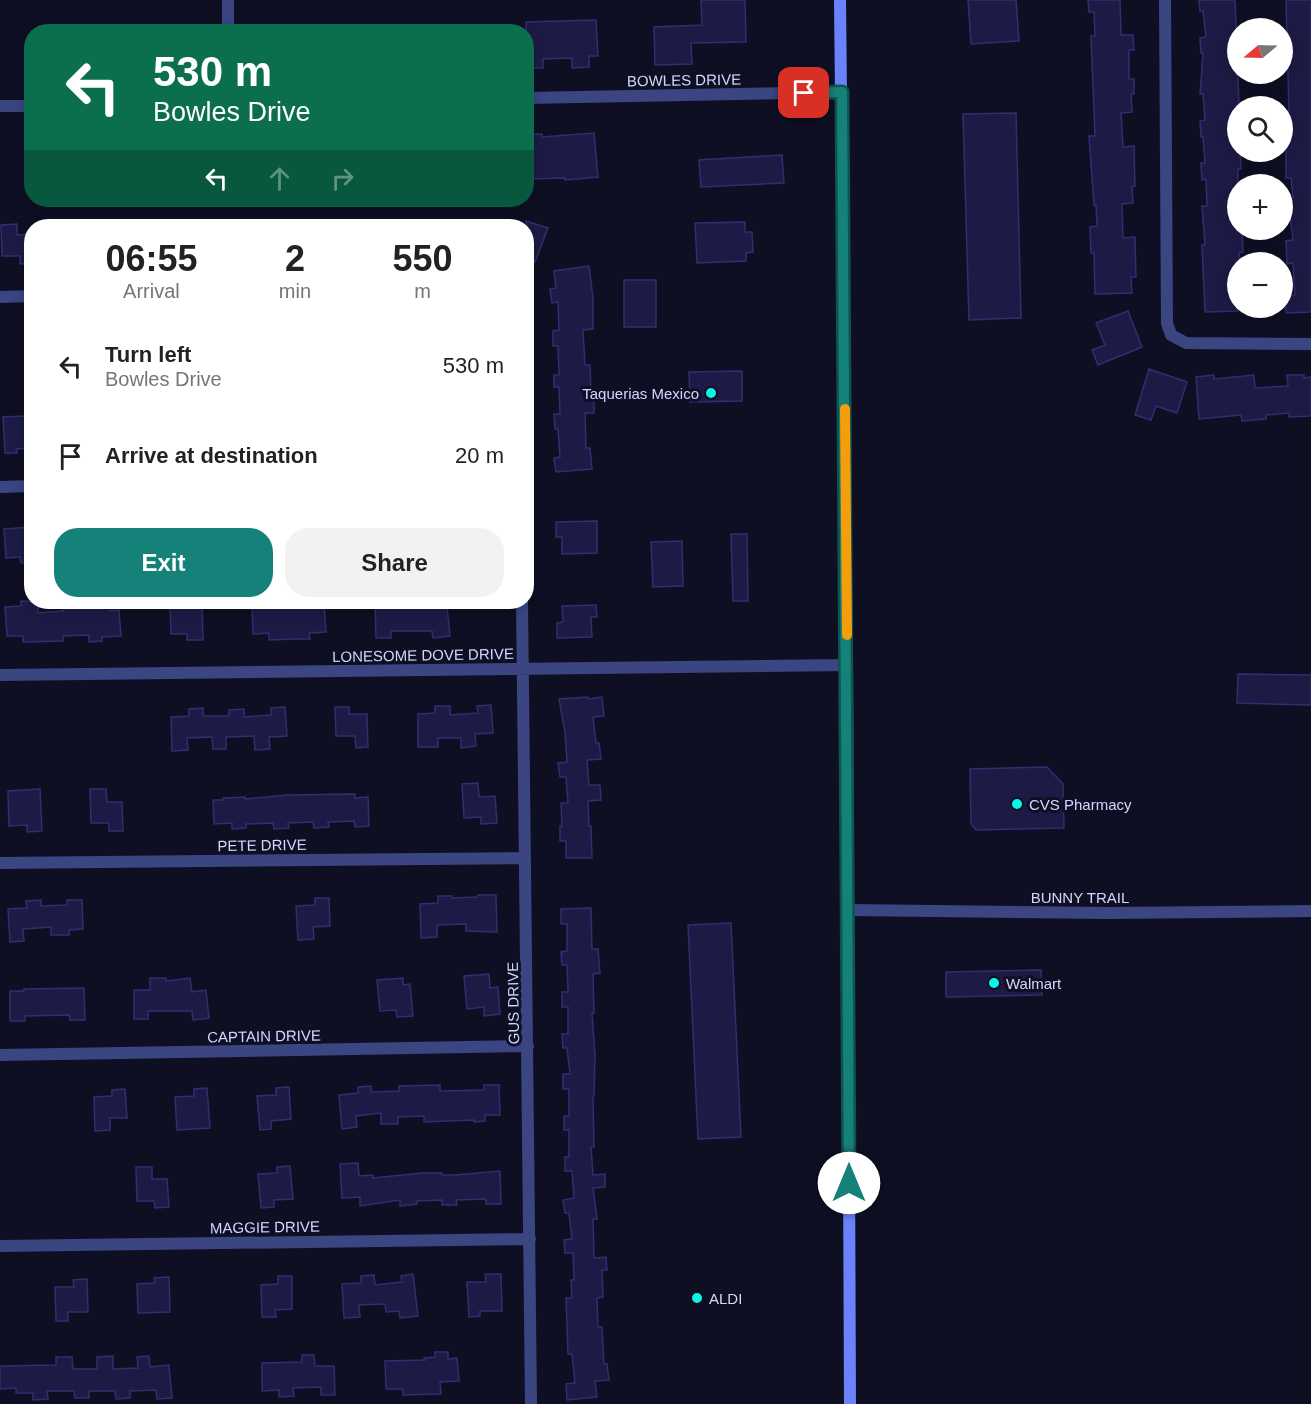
<!DOCTYPE html>
<html lang="en">
<head>
<meta charset="utf-8">
<style>
	:root { --surface:#fff; --page:#f2f2f2; --text:#222; --muted:#767676; --accent:#15827a }
	body { margin:0; font-family:Helvetica,sans-serif; background:var(--page); color:var(--text); height:100vh; display:flex; flex-direction:column; font-size:22px; white-space:nowrap }
	* { box-sizing:border-box; margin:0 }
	p { font-size:20px; color:var(--muted) }
	.icon { flex:none; width:33px; height:33px; fill:none; stroke:currentColor; stroke-width:2; stroke-linecap:round; stroke-linejoin:round }
	.map { position:relative; flex:1; overflow:hidden }
	.panel { position:absolute; left:24px; top:219px; width:510px; height:390px; display:flex; flex-direction:column; background:var(--surface); border-radius:24px; box-shadow:0 3px 15px #0003 }
	.panel>* { flex:none }
	.banner { position:absolute; left:24px; top:24px; width:510px; height:183px; border-radius:24px; box-shadow:0 3px 15px #0003; background:#0b6e4f; color:#fff; overflow:hidden }
	.needle { width:39px; rotate:251deg }
	.controls { position:absolute; left:1227px; top:18px; display:grid; gap:12px }
	.controls a { display:grid; place-items:center; width:66px; height:66px; border-radius:50%; background:var(--surface); box-shadow:0 3px 15px #0003; font-size:30px }
	.pin { position:absolute; display:grid; place-items:center; width:51px; height:51px; color:#fff; margin:-26px; border-radius:12px; box-shadow:0 3px 9px #0006 }
	.me { position:absolute; width:66px; margin:-33px; rotate:0deg; stroke-linejoin:round; filter:drop-shadow(0 0 4px #0008) }
	.turn { display:flex; align-items:center; gap:21px; height:126px; padding:0 30px; font-size:27px }
	.turn .icon { width:78px; height:78px; stroke-width:2.5 }
	.turn b { display:block; font-size:42px; line-height:51px }
	.lanes { display:flex; align-items:center; height:57px; padding:0 30px; background:#0003; justify-content:center; gap:30px; direction:ltr }
	.lanes .off { opacity:.35 }
	.eta { display:flex; justify-content:space-evenly; align-items:center; height:102px; text-align:center }
	.eta b { font-size:36px; font-weight:700; line-height:42px }
	.button { display:flex; gap:12px; margin-top:auto; padding:12px 30px }
	.button a { flex:1; height:69px; border-radius:24px; background:var(--accent); color:#fff; font-size:24px; font-weight:700; line-height:69px; text-align:center }
	.button a+a { background:var(--page); color:var(--text) }
	ul { padding:0; list-style:none }
	li { display:flex; align-items:center; gap:18px; height:90px; padding:0 30px }
	li div { flex:1 }
	li b { display:block; font-size:22px }
	li em { font-style:normal }
	.map>svg:first-child { display:block }
</style>
</head>
<body>
<div class="map">
<svg width="1311" height="1404" viewBox="0 0 1311 1404">
	<rect width="100%" height="100%" fill="#0f0f24"/>
	<path fill="#1d1b45" stroke="#302e70" stroke-width="1.5" d="M701 0H745L746 42 691 43 692 64 655 65 654 27 702 25Z
		M968 0H1016L1019 41 971 44Z
		M1088 0H1120L1121 35H1133L1134 50H1129V79H1134V94H1131L1132 112 1121 113 1123 147 1134 146 1135 186 1132 187 1133 203 1122 204 1123 238 1135 237 1136 277H1131L1132 293 1095 294 1094 253H1091L1090 227 1097 226 1096 205H1094L1089 136H1095L1091 36H1095L1094 12H1089Z
		M1199 0H1235L1239 106H1238V152H1240L1241 169H1238V230H1242L1243 252 1239 253 1240 262H1236L1238 311 1205 312 1202 245H1205L1202 206H1207L1206 179 1202 180 1201 163H1205L1203 137H1201L1200 121 1205 120 1203 94H1200L1203 53H1201L1200 38 1206 37 1203 11H1200Z
		M1286 0H1311V312L1286 313 1285 296 1295 295 1293 263 1287 264 1286 241 1293 240 1288 198H1293L1291 178H1286V113H1289Z
		M596 20 598 56H589V67L572 68V58L543 59V68H526V22Z
		M1016 113 1021 318 969 320 963 114Z
		M594 133 598 177 565 180V178L526 179V134H542V137Z
		M782 155 784 183 701 187 699 160Z
		M526 221 548 228 535 262 526 259Z
		M745 222V232H752L753 252 746 253V261L697 263 695 223Z
		M17 224V235L32 234V263L20 264V256H2L1 225Z
		M589 266 593 298V329L583 330 585 365H590L591 397 594 396V413H585L586 448H590L592 469 556 472 554 458 560 457 558 429H555L554 414H560L559 387H554V375H559L558 346H553V331L559 330 558 302 552 303 550 289 556 288 554 271Z
		M624 280H656V327H624Z
		M1128 311 1142 347 1098 365 1092 350 1105 345 1096 323Z
		M1149 369 1187 382 1177 413 1156 406 1151 420 1135 415Z
		M742 371V401L690 402 689 372Z
		M1214 375V379L1254 375 1255 388 1288 386 1287 375H1304V378L1311 377V416L1289 417V413L1266 415V419L1242 421 1241 415 1199 419 1196 377Z
		M25 416V423H32V448L16 449 17 453H5L3 417Z
		M597 521V553L562 554V537H556V522Z
		M32 527V562L21 563 20 557 6 558 4 529Z
		M731 534H747L748 601H733Z
		M682 541 683 586 653 587 651 542Z
		M21 601 38 602V613L63 611 62 602H78V606L110 604V611L119 610 121 636 102 637V641L89 642V635L63 636V641L23 642V636H7L5 607 21 606Z
		M185 602H202L203 640H187V634H171L170 605 185 604Z
		M252 602 324 603 326 632 309 633 310 639H294L269 640V633L253 634Z
		M375 602H432L433 608 447 606 450 636 433 638 432 631H391V638H376Z
		M596 605 597 617H591L592 637 557 638V623L563 622 562 606Z
		M1238 674 1311 675V705L1237 703Z
		M588 697 589 699 602 697 604 716 593 717 596 743H599L601 759 587 760 589 785H600L601 800 588 801 589 826H591L592 858H566V841H560V826H562L561 803H568L566 777H560L558 763 567 762 565 732 559 699Z
		M491 705 493 733 475 734 476 746 461 748V738H438V747H418V714L435 713V706H450V715L478 713 477 706Z
		M285 707 287 736 269 737 270 749 255 750 254 736 226 737V749H213L212 737 187 738 188 750 172 751 171 717 189 716V709L203 708V716H229V710L244 709V717L271 715V708Z
		M335 707H349V714H367L368 747 356 748 355 736H336Z
		M1047 767 1063 784 1064 828 976 830 971 824 970 769Z
		M478 783 479 797 495 796 497 823 481 824V817L464 818 462 784Z
		M40 789 42 831 27 832V825L9 826 8 791Z
		M90 789H106L107 802H122L123 831H109V823H91Z
		M355 794V798L368 797 369 826 355 827 354 821 328 822 329 827 314 828 313 822 288 823 289 828 274 829 273 823 246 824V828L232 829V823L214 824 213 800H223V798L245 797V799L287 795Z
		M478 895H496L497 932 466 931V924L437 925V937L421 938 420 904 438 903V896H452V898L477 897Z
		M315 898H329L330 926 313 927 314 939 298 940 296 906 315 905Z
		M41 900V906L67 905V900H82L83 929 69 930V935H51V927L23 929 24 941 10 942 8 909 27 908 26 901Z
		M591 908 592 949H598L600 973 593 974 594 1013H592L595 1055 594 1096H593L594 1147H591L593 1175 605 1174V1187L593 1188 597 1219H593L594 1258 606 1257 607 1270H602L603 1297 597 1298 598 1327H602L604 1364H607L609 1380 595 1381 597 1397 567 1400 566 1384 575 1383 572 1354H568L566 1298H572L571 1280H574L573 1253H565L564 1240 572 1239 569 1213H565L563 1200 574 1198 572 1171H565V1157H569V1130H564V1116H569V1089H563V1074H570L567 1048H563L562 1034H568V1007H562V992H568L567 965H562L561 952 567 951V924H561V909Z
		M731 923 741 1137 698 1139 688 925Z
		M1041 970 1042 995 946 997V972Z
		M489 974 490 988 498 987 500 1014 484 1016V1007L467 1009 464 976Z
		M150 978H166V981L190 978 192 992 206 990 209 1018 193 1020 192 1011H148V1019H134V990H150Z
		M403 978V985L410 984 413 1016 397 1017 396 1010 380 1011 377 980Z
		M84 988 85 1020H70L69 1015 25 1016V1021H10V991H24V989Z
		M440 1085V1091L484 1090V1085H499L500 1115H485V1121L474 1122V1120L424 1122V1116L398 1117V1124H381V1113L356 1116 357 1127 342 1129 339 1095 358 1093V1087L371 1086V1092L399 1091V1086Z
		M289 1087 291 1119 271 1121V1129L260 1130 257 1096 276 1095V1088Z
		M207 1088 210 1128 177 1130 175 1097 194 1096V1089Z
		M125 1089 127 1118H110V1130L95 1131 94 1097 112 1096V1090Z
		M358 1163 359 1176 373 1175V1178L422 1173H442V1175H455L500 1171 501 1204H486V1199L456 1200 457 1205H442V1200L417 1201V1204L400 1206V1200L360 1206V1197L342 1198 340 1164Z
		M290 1166 293 1199 274 1200V1207L261 1208 258 1174 277 1173V1167Z
		M136 1167H152V1179H167L169 1207 155 1208 154 1201H137Z
		M413 1274 418 1316 400 1318 399 1311 386 1312 385 1304 359 1305 360 1317 344 1318 342 1284 361 1283V1276L374 1275 375 1285 402 1282 401 1276Z
		M485 1274H501L502 1311H480V1316L469 1317 467 1282H486Z
		M278 1276H292V1309L275 1310 276 1317H262L261 1285 278 1284Z
		M169 1277 170 1312 138 1313 137 1284 155 1283 154 1278Z
		M87 1279 88 1312H68V1321H56L55 1287H74L73 1280Z
		M435 1352H448V1359L457 1358 459 1381 440 1382 441 1394 403 1395V1389H386L385 1361 425 1360 424 1358 435 1357Z
		M302 1355H314L315 1366H334L335 1395H321V1387L293 1388 294 1396 279 1397V1390L262 1391V1363L302 1362Z
		M113 1356V1369L138 1368 137 1357 149 1356 150 1367 169 1365 172 1398 157 1399 156 1390 130 1391V1398L116 1399 115 1391H89V1398H75L74 1391H47L48 1399 33 1400V1393H16V1388L0 1389V1366L56 1365V1357H72L73 1369H97V1357Z"/>
	<g fill="none" stroke-linecap="round" stroke-linejoin="round">
		<path stroke="#3b4582" stroke-width="12" d="M228 0V32
			M1165 0 1167 323 1171 335 1186 343 1311 344
			M526 98 842 92
			M0 106H32
			M0 297 32 296
			M0 487 32 486
			M522 602 531 1404
			M0 675 847 665
			M0 863 525 858
			M0 1055 528 1046
			M0 1246 530 1239"/>
		<path stroke="#3b4582" stroke-width="12" d="M848 910 1108 913 1311 911"/>
		<path stroke="#6c82fc" stroke-width="12" d="M840 0 847 665 850 1404"/>
	</g>
	<g fill="none" stroke-linecap="round" stroke-linejoin="round">
		<defs>
			<path id="route" d="M804 93 842 92 849 1183"/>
		</defs>
		<use href="#route" stroke="#0e544f" stroke-width="15"/>
		<use href="#route" stroke="#15827a" stroke-width="10"/>
		<path stroke="#f59e0b" stroke-width="10" d="M845 409 847 635"/>
	</g>
	<g fill="#06f7e6" stroke="#0f0f24" stroke-width="2">
		<circle cx="711" cy="393" r="6"/>
		<circle cx="1017" cy="804" r="6"/>
		<circle cx="994" cy="983" r="6"/>
		<circle cx="697" cy="1298" r="6"/>
	</g>
	<g text-anchor="middle" dominant-baseline="central" stroke-width="6" stroke-linejoin="round" paint-order="stroke">
		<g font-size="15" fill="#d3d6fe" stroke="#0f0f24">
			<text transform="translate(684 80) rotate(-1)">BOWLES DRIVE</text>
			<text transform="translate(423 655) rotate(-1)">LONESOME DOVE DRIVE</text>
			<text transform="translate(262 845) rotate(-1)">PETE DRIVE</text>
			<text x="1080" y="897">BUNNY TRAIL</text>
			<text transform="translate(513 1003) rotate(-91)">GUS DRIVE</text>
			<text transform="translate(264 1036) rotate(-1)">CAPTAIN DRIVE</text>
			<text transform="translate(265 1227) rotate(-1)">MAGGIE DRIVE</text>
		</g>
		<g font-size="15" fill="#d3d6fe" stroke="#0f0f24" text-anchor="start">
			<text x="699" y="393" text-anchor="end">Taquerias Mexico</text>
			<text x="1029" y="804">CVS Pharmacy</text>
			<text x="1006" y="983">Walmart</text>
			<text x="709" y="1298">ALDI</text>
		</g>
	</g>
</svg>
<div class="controls">
<a><svg class="needle" viewBox="-14 -14 28 28"><path d="M0-13l5 13h-10z" fill="#e53935"/><path d="M0 13l5-13h-10z" fill="#767676"/></svg></a>
<a><svg class="icon" aria-label="search" viewBox="0 0 24 24"><circle cx="10" cy="10" r="6"/><path d="M15 15l6 6"/></svg></a>
<a>+</a>
<a>−</a>
</div>
<div class="pin" style="left:804px;top:93px;background:#d93025"><svg class="icon" aria-label="arrive" viewBox="0 0 24 24"><path d="M6 21V4h12l-3 4 3 4H6"/></svg></div>
<svg class="me" style="left:849px;top:1183px" viewBox="-20 -20 40 40"><circle r="19" fill="#fff"/><path d="M0-13L10 11 0 6-10 11z" fill="#15827a"/></svg>
<div class="banner">
<div class="turn"><svg class="icon" aria-label="left" viewBox="0 0 24 24"><path d="M17 20v-9H6M10 6l-5 5 5 5"/></svg><div><b>530 m</b>Bowles Drive</div></div>
<div class="lanes"><svg class="icon" aria-label="left" viewBox="0 0 24 24"><path d="M17 20v-9H6M10 6l-5 5 5 5"/></svg><svg class="icon off" aria-label="ahead" viewBox="0 0 24 24"><path d="M12 20V5M6 11l6-6 6 6"/></svg><svg class="icon off" aria-label="right" viewBox="0 0 24 24"><path d="M7 20v-9h11M14 6l5 5-5 5"/></svg></div>
</div>
<section class="panel">
<div class="eta">
<div><b>06:55</b><p>Arrival</p></div>
<div><b>2</b><p>min</p></div>
<div><b>550</b><p>m</p></div>
</div>
<ul>
<li><svg class="icon" aria-label="left" viewBox="0 0 24 24"><path d="M17 20v-9H6M10 6l-5 5 5 5"/></svg><div><b>Turn left</b><p>Bowles Drive</p></div><em>530 m</em></li>
<li><svg class="icon" aria-label="arrive" viewBox="0 0 24 24"><path d="M6 21V4h12l-3 4 3 4H6"/></svg><div><b>Arrive at destination</b></div><em>20 m</em></li>
</ul>
<div class="button"><a>Exit</a><a>Share</a></div>
</section>
</div>
</body>
</html>
